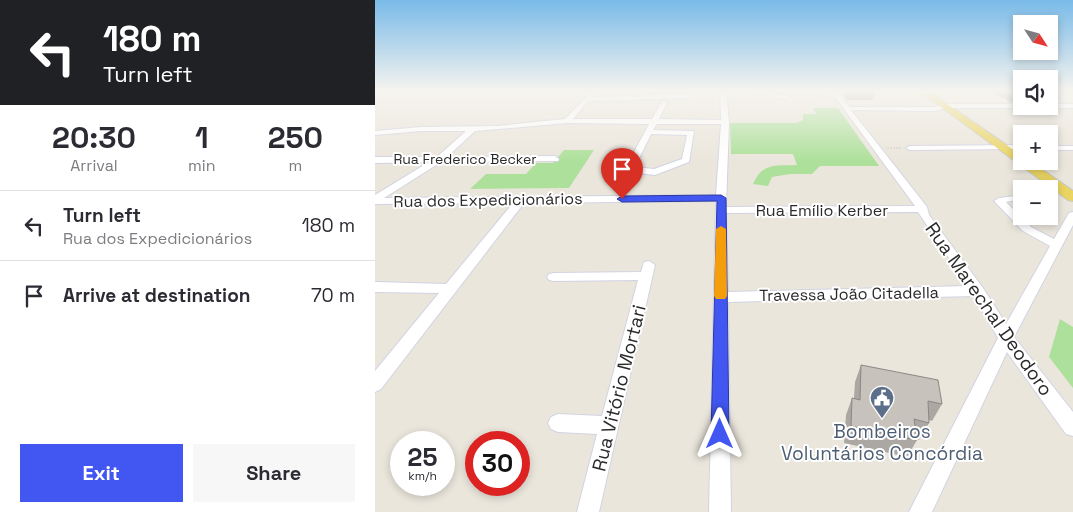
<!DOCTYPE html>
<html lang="en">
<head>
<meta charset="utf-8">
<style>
	:root { --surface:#fff; --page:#f7f7f7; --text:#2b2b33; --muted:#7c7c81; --line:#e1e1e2; --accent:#4257f2 }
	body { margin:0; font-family:"Space Grotesk",sans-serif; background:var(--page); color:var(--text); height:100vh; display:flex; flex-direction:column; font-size:19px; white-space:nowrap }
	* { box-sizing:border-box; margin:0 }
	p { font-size:16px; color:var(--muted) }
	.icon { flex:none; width:28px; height:28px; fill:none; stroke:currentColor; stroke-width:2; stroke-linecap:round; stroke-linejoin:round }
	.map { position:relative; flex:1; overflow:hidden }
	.panel { display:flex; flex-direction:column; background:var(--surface); width:375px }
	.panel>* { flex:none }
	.hud { background:#202124; color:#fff; overflow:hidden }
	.needle { width:32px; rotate:126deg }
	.fabs { position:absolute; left:638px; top:15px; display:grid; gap:10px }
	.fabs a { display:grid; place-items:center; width:45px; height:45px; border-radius:0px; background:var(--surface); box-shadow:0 2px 8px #0003; font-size:25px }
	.speed { position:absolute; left:15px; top:431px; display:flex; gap:10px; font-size:25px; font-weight:700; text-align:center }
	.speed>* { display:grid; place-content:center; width:65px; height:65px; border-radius:50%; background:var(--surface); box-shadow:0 2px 8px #0003; line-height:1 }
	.speed small { font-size:12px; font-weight:400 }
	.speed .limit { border:8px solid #d22; background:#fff; color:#111 }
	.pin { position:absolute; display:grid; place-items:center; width:42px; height:42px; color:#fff; margin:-51px -21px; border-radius:50% 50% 50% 0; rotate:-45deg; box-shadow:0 0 5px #0007 }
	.pin .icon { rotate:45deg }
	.me { position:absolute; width:55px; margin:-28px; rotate:0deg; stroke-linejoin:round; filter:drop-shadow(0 0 4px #0008) }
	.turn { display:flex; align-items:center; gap:18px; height:105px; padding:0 20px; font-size:22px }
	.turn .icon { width:65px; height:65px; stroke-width:2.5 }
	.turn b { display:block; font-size:35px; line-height:42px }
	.eta { display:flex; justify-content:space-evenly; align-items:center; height:85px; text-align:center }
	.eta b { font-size:30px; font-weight:600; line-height:35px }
	.cta { display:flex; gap:10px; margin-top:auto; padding:10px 20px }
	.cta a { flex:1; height:58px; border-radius:0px; background:var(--accent); color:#fff; font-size:20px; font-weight:600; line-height:58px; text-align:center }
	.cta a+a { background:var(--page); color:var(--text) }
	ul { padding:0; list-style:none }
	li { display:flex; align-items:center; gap:15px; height:70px; padding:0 20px; border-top:1px solid var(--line) }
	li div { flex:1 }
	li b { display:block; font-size:19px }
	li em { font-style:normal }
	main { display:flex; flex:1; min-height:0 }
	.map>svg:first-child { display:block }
</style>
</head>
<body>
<main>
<section class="panel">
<div class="hud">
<div class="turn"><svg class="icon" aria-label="left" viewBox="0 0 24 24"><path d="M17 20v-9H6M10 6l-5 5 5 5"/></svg><div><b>180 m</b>Turn left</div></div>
</div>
<div class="eta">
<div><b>20:30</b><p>Arrival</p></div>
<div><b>1</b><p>min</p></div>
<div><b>250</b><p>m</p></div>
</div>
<ul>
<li><svg class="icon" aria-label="left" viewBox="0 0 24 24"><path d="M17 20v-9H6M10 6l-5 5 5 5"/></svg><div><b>Turn left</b><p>Rua dos Expedicionários</p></div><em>180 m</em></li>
<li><svg class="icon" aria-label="arrive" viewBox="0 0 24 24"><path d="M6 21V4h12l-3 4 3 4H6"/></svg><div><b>Arrive at destination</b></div><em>70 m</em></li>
</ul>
<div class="cta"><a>Exit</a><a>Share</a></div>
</section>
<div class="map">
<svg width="698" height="512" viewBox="0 0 698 512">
	<rect width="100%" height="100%" fill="#ebe6dc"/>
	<path fill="#ade09a" d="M438 108H463L504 166H445L437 174H415L397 177 393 186 378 184C388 162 400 166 422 165L418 154H356L355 123H421L428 120V114H441Z
		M189 150H219L194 188 95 189 111 174H151L161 163H178Z
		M685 319 698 327V388L674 357Z"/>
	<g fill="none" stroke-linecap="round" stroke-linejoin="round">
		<defs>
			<path id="minor" d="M0 90H14L15 91 0 93Z
				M345 90H351L354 122 351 207 540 206 455 90H461L474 107H559L569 104H646V106H674V104H698V108H570L560 111 476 110 552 207 554 215 608 288 631 324 675 246 648 231 619 201 624 198 641 196V200L631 202 656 227 679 239 694 213 698 212V225L639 337 698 412V436L691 434 632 352 557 512H534L623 338 599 296 353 302 356 512H334L341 201 149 203 6 389 0 392V371L64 293 0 292V282L71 284 138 203 0 204V195L54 162 0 163V157H62L91 131H46L0 135V131L46 127 122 126 190 119 216 92 219 94 217 97 315 94 318 96 315 98 213 101 198 119H277L286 103 289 101 292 103 284 119 346 120ZM192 123 274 124 251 167 231 172 229 174 234 177 254 172 280 175 314 162 319 131 278 130 282 124H346L341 195 9 198 66 162 183 161 184 159 180 156 72 157 100 131ZM276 134 312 135 307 159 279 169 260 167ZM543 212 593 286 353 292 351 213Z
				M368 90H382L414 97 411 99Z
				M646 145V149L535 150 531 148 535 146Z
				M674 146H698V150H674Z
				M274 261 280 265 224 512H202L222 434 183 432 176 429 173 423 176 417 183 414 227 416 263 280 179 281 174 280 172 277 174 274 179 273 266 272 269 262Z"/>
			<path id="major" d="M543 90H552L646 155V161H655L698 191V201L693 200Z"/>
		</defs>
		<use href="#minor" stroke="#d1d3e2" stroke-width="2"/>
		<use href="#major" stroke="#c8c8c8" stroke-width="2"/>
		<path stroke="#c8c8c8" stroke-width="1" stroke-dasharray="2 1" stroke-linecap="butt" d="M420 95 454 97
			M512 148H527"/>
		<use href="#minor" fill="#fff" fill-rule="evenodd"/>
		<use href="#major" fill="#ead462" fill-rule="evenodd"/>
	</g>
	<path fill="#aba7a2" d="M465 90H500L498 100H472Z
		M613 90H646V102H636Z
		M674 90H683L681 94H676L674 99Z
		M486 365 567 404 557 421 554 420V423L544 440 542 439V440L532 457 469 443 471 415 477 398H479L480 382Z"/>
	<path fill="#c7c2bc" stroke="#8b8884" d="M636 90H646V92H640Z
		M486 365 563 380 567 404 553 401 554 423 539 419 542 440 476 426 477 398 485 400Z"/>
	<linearGradient id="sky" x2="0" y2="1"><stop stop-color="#79bae8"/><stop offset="0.56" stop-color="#f6f4ef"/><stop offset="1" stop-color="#f6f4ef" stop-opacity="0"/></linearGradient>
	<rect width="698" height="162" fill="url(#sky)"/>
	<path fill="#4257f2" stroke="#2b399d" d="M346 195 351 198 354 434 352 440 345 442 339 440 336 434 342 201 247 202 242 199 247 196Z"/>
	<path fill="#f59e0b" d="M346 226 351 229 352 296 350 299H341L339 296 341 229Z"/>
	<defs>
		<symbol id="civic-pin" viewBox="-11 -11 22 30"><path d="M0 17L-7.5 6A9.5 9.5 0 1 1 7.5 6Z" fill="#5c6f8a" stroke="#fff"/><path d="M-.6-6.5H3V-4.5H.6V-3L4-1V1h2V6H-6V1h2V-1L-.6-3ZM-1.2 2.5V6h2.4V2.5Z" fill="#fff"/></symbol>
	</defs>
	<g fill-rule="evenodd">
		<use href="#civic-pin" x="493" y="384" width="28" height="38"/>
	</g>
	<g text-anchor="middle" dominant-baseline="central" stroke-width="4" stroke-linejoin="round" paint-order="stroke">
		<g font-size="14" fill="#2a2a2a" stroke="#fff">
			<text x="90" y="159">Rua Frederico Becker</text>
		</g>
		<g font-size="16" fill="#2a2a2a" stroke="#fff">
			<text transform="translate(113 200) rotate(-1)">Rua dos Expedicionários</text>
			<text x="447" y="210">Rua Emílio Kerber</text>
			<text transform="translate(474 294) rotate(-1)">Travessa João Citadella</text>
		</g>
		<g font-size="19" fill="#2a2a2a" stroke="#fff">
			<text transform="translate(614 309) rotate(55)">Rua Marechal Deodoro</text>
			<text transform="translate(244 388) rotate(-76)">Rua Vitório Mortari</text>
		</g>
		<g font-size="19" fill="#4e5e75" stroke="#fff">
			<text x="507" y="431">Bombeiros<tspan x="507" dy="22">Voluntários Concórdia</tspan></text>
		</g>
	</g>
</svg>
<div class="fabs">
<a><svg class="needle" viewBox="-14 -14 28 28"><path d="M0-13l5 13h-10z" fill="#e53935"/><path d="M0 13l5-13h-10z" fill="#7c7c81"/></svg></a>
<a><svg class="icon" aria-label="sound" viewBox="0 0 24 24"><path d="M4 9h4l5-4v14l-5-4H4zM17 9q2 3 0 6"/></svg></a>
<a>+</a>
<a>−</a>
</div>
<div class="speed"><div>25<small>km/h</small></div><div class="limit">30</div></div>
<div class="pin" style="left:247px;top:199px;background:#d93025"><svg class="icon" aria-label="arrive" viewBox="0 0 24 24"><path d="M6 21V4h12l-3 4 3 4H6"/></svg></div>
<svg class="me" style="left:345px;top:434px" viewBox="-20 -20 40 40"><path d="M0-17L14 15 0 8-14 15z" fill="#4257f2" stroke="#fff" stroke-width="4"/></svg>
</div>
</main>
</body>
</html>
